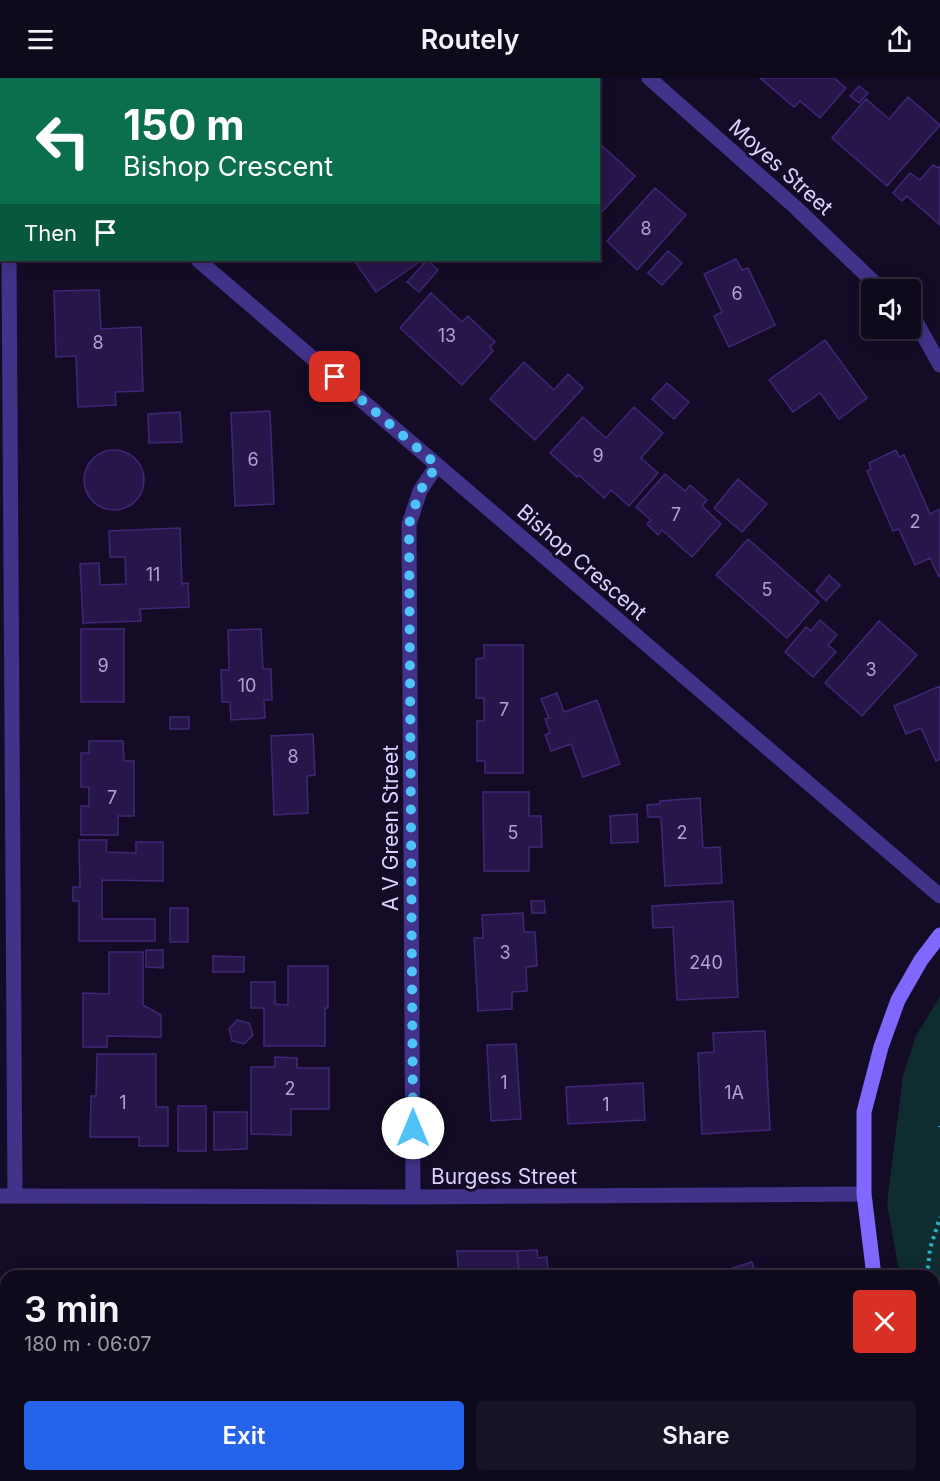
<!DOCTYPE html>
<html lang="en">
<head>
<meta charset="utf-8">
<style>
	:root { --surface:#0f091c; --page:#181225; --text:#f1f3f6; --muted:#9b9aa3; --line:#2f2a3b; --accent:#2563eb }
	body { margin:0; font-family:Inter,sans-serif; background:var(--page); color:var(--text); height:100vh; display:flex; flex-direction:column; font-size:22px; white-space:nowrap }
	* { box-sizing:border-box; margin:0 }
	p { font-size:20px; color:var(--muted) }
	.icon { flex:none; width:33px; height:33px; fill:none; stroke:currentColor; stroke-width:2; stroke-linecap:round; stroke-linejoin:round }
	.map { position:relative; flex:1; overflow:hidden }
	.sheet { position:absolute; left:0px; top:1192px; width:940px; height:212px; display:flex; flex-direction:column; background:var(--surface); border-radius:18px 18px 0 0; box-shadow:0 3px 15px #0003,0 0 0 2px var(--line) }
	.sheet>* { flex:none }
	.guide { position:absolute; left:0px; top:0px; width:600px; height:183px; box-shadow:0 3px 15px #0003,0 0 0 2px var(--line); background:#0b6e4f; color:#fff; overflow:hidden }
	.controls { position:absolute; left:861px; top:201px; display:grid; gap:12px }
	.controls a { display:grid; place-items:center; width:60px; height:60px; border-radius:6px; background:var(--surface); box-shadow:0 3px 15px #0003,0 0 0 2px var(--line); font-size:30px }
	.pin { position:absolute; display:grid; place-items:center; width:51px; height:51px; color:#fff; margin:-26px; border-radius:12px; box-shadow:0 3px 9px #0006 }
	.me { position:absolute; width:66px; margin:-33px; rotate:0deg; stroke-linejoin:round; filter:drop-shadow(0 0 4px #0008) }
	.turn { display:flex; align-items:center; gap:21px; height:126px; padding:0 24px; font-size:27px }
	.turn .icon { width:78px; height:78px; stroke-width:2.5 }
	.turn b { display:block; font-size:42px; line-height:51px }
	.then { display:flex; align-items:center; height:57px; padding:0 24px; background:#0003; gap:12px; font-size:22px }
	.round { display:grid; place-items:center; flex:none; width:63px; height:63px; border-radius:6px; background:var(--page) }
	.summary { display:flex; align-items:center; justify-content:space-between; height:102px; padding:0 24px }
	h1 { font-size:36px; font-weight:600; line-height:45px }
	.action { display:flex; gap:12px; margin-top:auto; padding:12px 24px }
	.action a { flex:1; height:69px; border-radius:6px; background:var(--accent); color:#fff; font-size:24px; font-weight:600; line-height:69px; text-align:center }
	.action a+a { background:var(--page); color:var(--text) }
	header { display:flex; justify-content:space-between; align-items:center; height:78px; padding:0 24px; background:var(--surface); font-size:27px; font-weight:600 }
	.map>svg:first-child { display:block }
</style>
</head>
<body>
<header><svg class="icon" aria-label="menu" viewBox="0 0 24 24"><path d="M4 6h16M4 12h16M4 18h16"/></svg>Routely<svg class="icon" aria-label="share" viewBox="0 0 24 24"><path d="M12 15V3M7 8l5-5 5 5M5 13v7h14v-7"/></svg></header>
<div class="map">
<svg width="940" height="1403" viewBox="0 0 940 1403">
	<rect width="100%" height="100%" fill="#140c26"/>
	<path fill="#0f2d31" d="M940 918V1403H937L934 1387V1198H900L887 1125 903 998 916 958Z"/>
	<path fill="#271649" stroke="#412677" stroke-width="1.5" d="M110 0H197L198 2H111Z
		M760 0H834L846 10 820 40 800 23 794 29Z
		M859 8 868 15 859 25 850 18Z
		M908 19 940 47 887 108 832 60 866 21 889 41Z
		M598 64 635 98 598 138Z
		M933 87 938 90 940 88V147L907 118 902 123 893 115 910 95 920 102Z
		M655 110 686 137 637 192 607 163Z
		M668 173 682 185 662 207 648 195Z
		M736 181 742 192 748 190 775 247 729 269 714 238 722 234 704 196Z
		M354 182H422L376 214Z
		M427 182 438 192 419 214 407 204Z
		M99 212 101 251 141 249 143 313 115 314 116 327 78 329 76 278 56 279 54 213Z
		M431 215 462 244 468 238 495 264 490 269 493 273 462 307 400 250Z
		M825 262 867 320 839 341 820 315 793 334 769 302Z
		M524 284 554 312 568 296 583 310 535 362 490 321Z
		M667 305 689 324 674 341 652 321Z
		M634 329 663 355 641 380 658 395 629 428 611 412 604 420 579 397 577 399 550 375 583 339 606 360Z
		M270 333 274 426 235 428 231 335Z
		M180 334 182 364 149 365 148 336Z
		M84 402a30 30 0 1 1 60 0a30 30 0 1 1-60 0Z
		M896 372 899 379 904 377 930 436 940 431V498L939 499 930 480 915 487 899 451 893 453 867 393 871 391 869 385Z
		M665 396 685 413 690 407 707 422 702 428 721 446 692 479 662 452 658 457 647 446 651 442 636 429Z
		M738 401 767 426 742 454 714 430Z
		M180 450 182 506 188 505 189 529 140 531 141 543 83 545 80 486 99 485 100 507 126 506 125 479H110L109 453Z
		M748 461 819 524 787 560 716 497Z
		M829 497 840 507 826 523 816 513Z
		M820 542 837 557 828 567 836 574 813 599 785 574 806 549 811 553Z
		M879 543 917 577 862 638 825 605Z
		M81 551H124V624H81Z
		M261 551 263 591H271L272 622H264L265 640 231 642 230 624H222L221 592H229L228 552Z
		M484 567H523V695H485V683H477V643H484V620H476V581L484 580Z
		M940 608V681L936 683 921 650 906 656 894 628Z
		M557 615 564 634 597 622 620 686 583 699 571 666 551 673 545 657 550 655 545 641 549 640 541 621Z
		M170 639H189V651H170Z
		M313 656 315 697 307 698 308 735 274 737 271 658Z
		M89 663H123L124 683H134V738H118V757H81V728H89V709H81V675H89Z
		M483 714H529V738H541L542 769H529V793H484Z
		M700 720 703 770 720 769 722 805 665 808 661 739H648L647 727 660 726V723Z
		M637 736 638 764 611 765 610 738Z
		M79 762H107L106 774 136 775V764H163V803L102 802V841H155V863H79V823H73V809H80Z
		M531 823H544L545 835H532Z
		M733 823 738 919 677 922 673 849 653 850 652 828Z
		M170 830H188V864H170Z
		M523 835 524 854H535L537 888 526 889 527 913 512 914V931L478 933 474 860H483L482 837Z
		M146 872H163V890L146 889Z
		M109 874H143V927L161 937V959L107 958V969H83V915L109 916Z
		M213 878 244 879V894H213Z
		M288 888H328V930H325V968H264V930H251V904H275V926L288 927Z
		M237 942 249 945 253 957 244 966 232 963 229 951Z
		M765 953 770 1052 702 1056 698 975 714 974 713 955Z
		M516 966 521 1041 491 1043 487 967Z
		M97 976H156V1029H168V1068H139V1059H90L91 1018H96Z
		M275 979 297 980V990H329V1031H291V1057L251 1056V989H275Z
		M643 1005 645 1042 568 1046 566 1009Z
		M178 1028H206V1073H178Z
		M214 1034H247V1071L214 1072Z
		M537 1172 538 1180 547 1179 548 1192 519 1193 517 1173Z
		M457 1173H517L519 1198H459Z
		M752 1184 756 1198 766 1194 767 1198H708Z
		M31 1398H61V1403H31Z
		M793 1398H825L826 1403H778V1401Z"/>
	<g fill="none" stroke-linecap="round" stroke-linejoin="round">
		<path stroke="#22b7c2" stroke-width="4" stroke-dasharray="3 4.5" stroke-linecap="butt" d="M940 1048V1049
			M927 1198 930 1171 940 1139
			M934 1266 940 1289"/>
		<path stroke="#41328a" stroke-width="15" d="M649 0 794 128 882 212
			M0 28H2
			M9 182 15 1117
			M198 182 940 818
			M910 239 915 242 940 287
			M0 1118 413 1119 864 1116
			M413 1119 409 446 420 413 437 387"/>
		<path stroke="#8068ff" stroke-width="15" d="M874 1198 864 1116V1034L881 969 898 922 921 882 940 857
			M905 1398 906 1403"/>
	</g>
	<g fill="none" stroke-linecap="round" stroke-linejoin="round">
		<path stroke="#4fc3f7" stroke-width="10" stroke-dasharray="0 18" d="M335 299 437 387 420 413 409 446 413 1050"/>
	</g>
	<g text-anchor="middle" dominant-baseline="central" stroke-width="6" stroke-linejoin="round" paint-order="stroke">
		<g font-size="18" fill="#afa2d2">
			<text x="646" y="150">8</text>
			<text x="737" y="215">6</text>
			<text x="447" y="257">13</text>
			<text x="98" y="264">8</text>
			<text x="598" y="377">9</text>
			<text x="253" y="381">6</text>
			<text x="676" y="436">7</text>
			<text x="915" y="443">2</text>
			<text x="153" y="496">11</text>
			<text x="767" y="511">5</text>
			<text x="103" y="587">9</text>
			<text x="871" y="591">3</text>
			<text x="247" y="607">10</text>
			<text x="504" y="631">7</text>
			<text x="293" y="678">8</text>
			<text x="112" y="719">7</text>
			<text x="513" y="754">5</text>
			<text x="682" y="754">2</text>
			<text x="505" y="874">3</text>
			<text x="706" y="884">240</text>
			<text x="504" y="1004">1</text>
			<text x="290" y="1010">2</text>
			<text x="734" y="1014">1A</text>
			<text x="123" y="1024">1</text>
			<text x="606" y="1026">1</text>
		</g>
		<g font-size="21" fill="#dcd1ff" stroke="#140c26">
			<text transform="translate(781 89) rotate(42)">Moyes Street</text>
			<text transform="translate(582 484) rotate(41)">Bishop Crescent</text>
			<text transform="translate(390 750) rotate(-90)">A V Green Street</text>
			<text x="504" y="1098">Burgess Street</text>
		</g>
	</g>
</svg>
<div class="controls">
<a><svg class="icon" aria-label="sound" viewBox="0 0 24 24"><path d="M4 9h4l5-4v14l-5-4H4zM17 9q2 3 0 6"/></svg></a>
</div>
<div class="pin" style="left:335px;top:299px;background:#d93025"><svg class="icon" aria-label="arrive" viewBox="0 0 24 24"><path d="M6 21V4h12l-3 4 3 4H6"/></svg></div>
<svg class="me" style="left:413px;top:1050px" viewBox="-20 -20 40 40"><circle r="19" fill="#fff"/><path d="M0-13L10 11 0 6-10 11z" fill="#4fc3f7"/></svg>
<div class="guide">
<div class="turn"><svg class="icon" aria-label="left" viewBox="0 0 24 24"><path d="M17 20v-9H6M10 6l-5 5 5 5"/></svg><div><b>150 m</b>Bishop Crescent</div></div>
<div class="then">Then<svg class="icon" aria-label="arrive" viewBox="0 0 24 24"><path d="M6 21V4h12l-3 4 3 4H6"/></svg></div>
</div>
<section class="sheet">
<div class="summary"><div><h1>3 min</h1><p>180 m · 06:07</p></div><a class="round" style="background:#d93025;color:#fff"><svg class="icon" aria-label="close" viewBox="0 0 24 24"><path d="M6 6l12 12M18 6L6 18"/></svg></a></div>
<div class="action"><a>Exit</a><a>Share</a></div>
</section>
</div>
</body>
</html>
